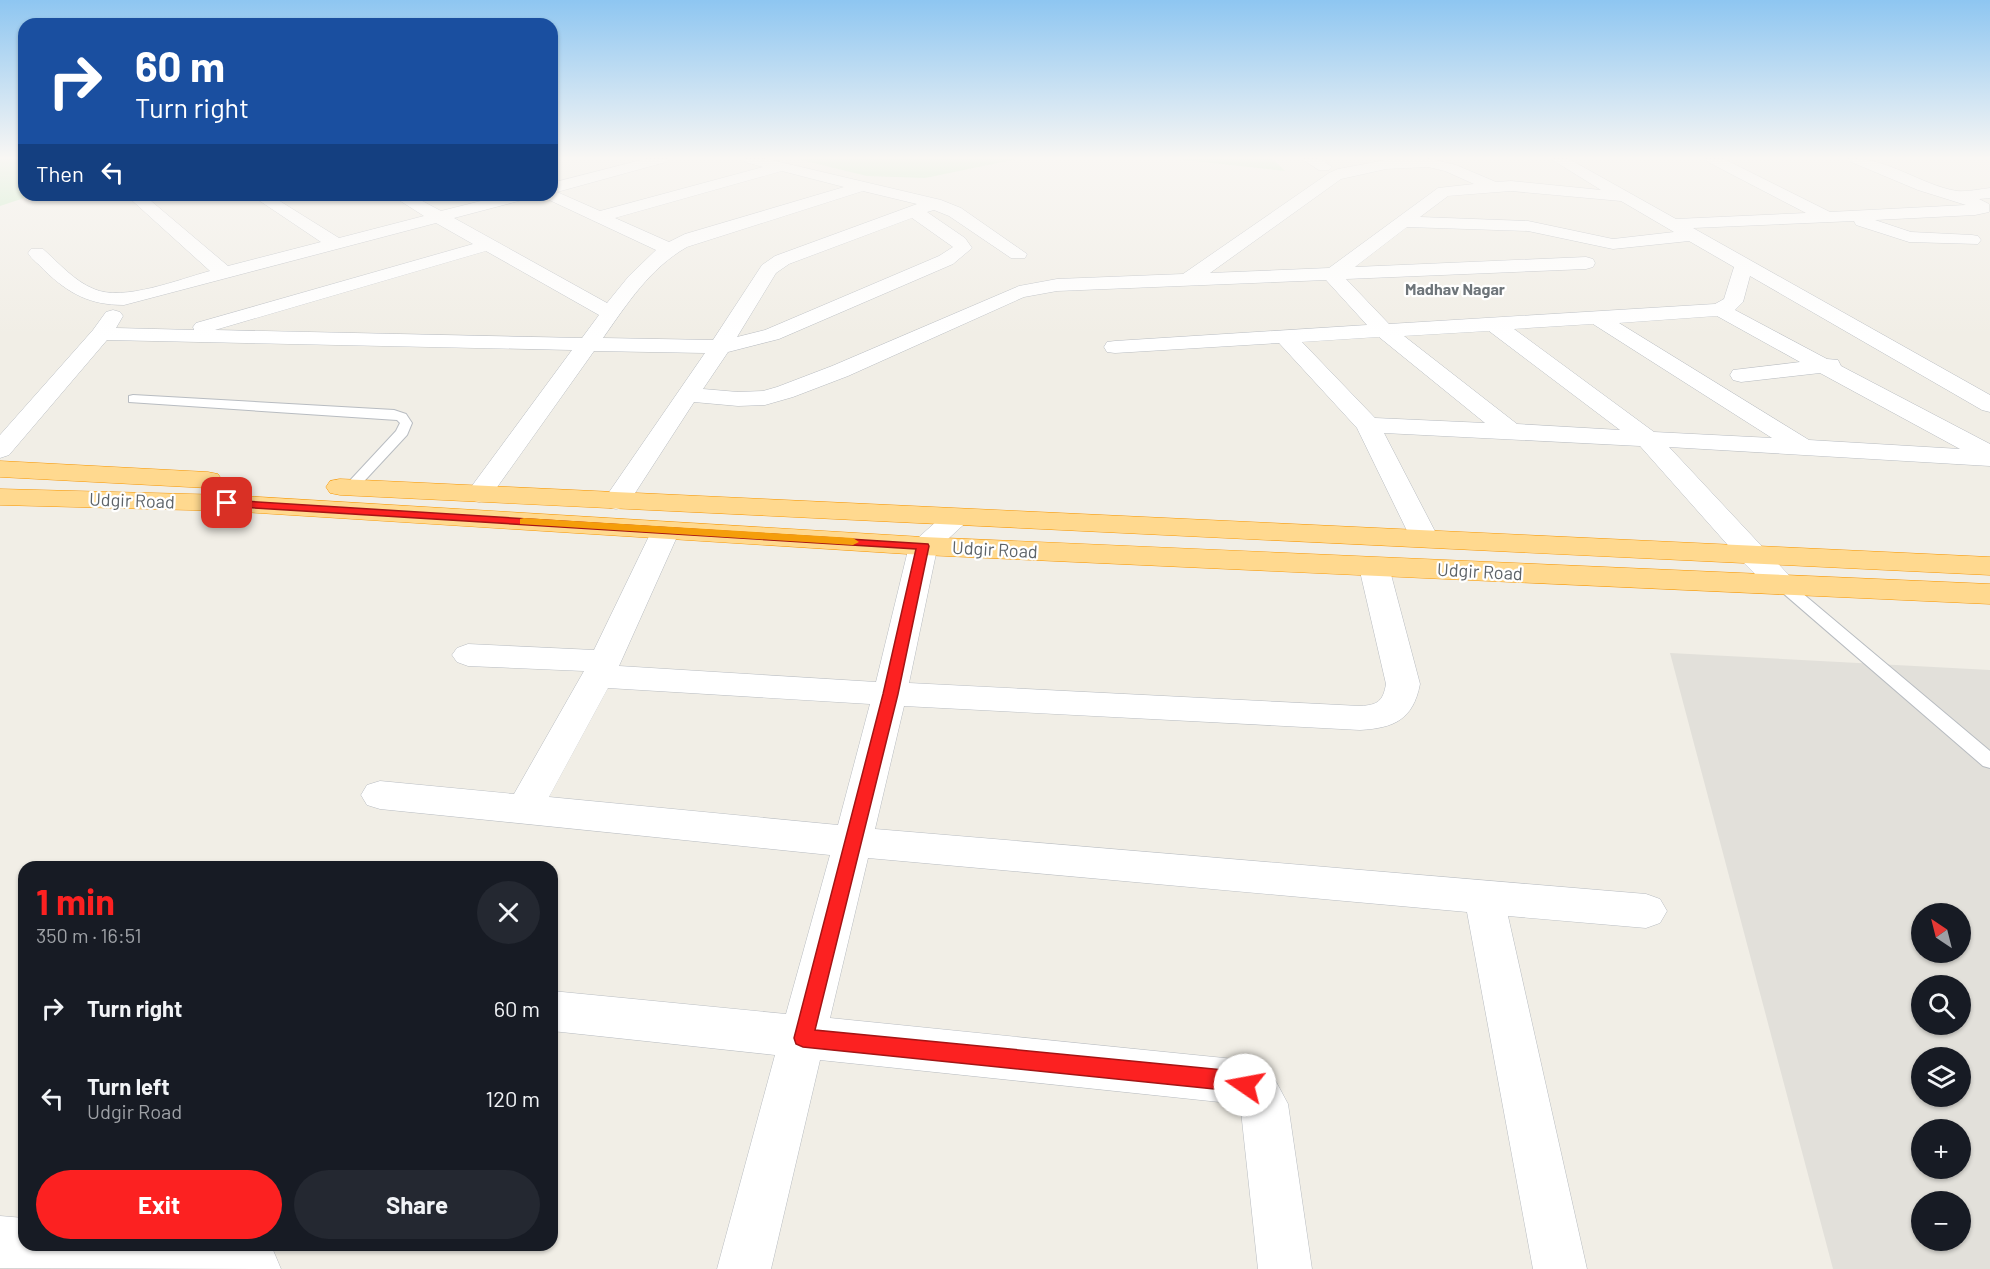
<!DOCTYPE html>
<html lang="en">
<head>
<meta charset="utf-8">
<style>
	:root { --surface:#171b24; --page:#242831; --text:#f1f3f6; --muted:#9ea1a6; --accent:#fc2121 }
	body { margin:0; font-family:Barlow,sans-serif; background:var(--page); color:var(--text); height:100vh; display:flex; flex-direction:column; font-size:22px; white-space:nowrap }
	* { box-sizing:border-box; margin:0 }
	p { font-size:20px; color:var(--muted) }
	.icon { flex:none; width:33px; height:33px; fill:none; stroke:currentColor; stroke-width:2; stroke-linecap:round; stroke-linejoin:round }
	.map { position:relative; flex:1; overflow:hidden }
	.sheet { position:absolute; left:18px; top:861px; width:540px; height:390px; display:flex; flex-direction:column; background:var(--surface); border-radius:18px; box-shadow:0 2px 4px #0004 }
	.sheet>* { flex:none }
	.hud { position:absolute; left:18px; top:18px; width:540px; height:183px; border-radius:18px; box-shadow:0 2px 4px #0004; background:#1a4fa0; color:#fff; overflow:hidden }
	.needle { width:39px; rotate:325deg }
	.buttons { position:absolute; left:1911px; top:903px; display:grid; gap:12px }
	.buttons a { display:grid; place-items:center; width:60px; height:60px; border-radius:50%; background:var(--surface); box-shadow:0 2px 4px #0004; font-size:30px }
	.pin { position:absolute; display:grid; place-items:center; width:51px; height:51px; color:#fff; margin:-26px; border-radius:12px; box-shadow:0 3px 9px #0006 }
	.me { position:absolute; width:66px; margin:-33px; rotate:282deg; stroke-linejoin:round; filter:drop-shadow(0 0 4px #0008) }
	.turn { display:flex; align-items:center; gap:21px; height:126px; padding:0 18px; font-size:27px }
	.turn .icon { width:78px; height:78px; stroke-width:2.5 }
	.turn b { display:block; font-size:42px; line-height:51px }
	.then { display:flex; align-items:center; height:57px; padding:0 18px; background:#0003; gap:12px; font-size:22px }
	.round { display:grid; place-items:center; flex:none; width:63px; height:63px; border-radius:32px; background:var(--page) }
	.headline { display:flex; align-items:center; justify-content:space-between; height:102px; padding:0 18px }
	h1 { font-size:36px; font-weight:700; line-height:45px; color:var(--accent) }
	.primary-button { display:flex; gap:12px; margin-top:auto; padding:12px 18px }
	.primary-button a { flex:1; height:69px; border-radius:36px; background:var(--accent); color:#fff; font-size:24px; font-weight:700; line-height:69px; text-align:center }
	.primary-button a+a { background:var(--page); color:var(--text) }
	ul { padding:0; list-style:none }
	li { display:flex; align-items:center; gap:18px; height:90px; padding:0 18px }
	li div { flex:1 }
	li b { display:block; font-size:22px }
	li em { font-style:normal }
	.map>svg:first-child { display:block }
</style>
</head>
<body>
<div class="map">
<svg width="1990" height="1269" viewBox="0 0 1990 1269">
	<rect width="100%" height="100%" fill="#f1eee6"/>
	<path fill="#e2e0da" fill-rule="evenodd" d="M1670 653 1990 670V1269H1833ZM1922 914H1960V952H1922ZM1922 986H1960V1024H1922ZM1922 1058H1960V1096H1922ZM1922 1130H1960V1168H1922ZM1922 1202H1960V1240H1922Z"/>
	<path fill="#c3ebc0" d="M0 159H24V195H33L0 206Z
		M797 159H1017L925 178 867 176Z
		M1175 159H1273L1285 171Z"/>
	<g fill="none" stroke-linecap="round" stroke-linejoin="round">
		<defs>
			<path id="lane" d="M133 395 394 410 406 414 412 423 407 435 355 491 350 492 343 488 396 431 400 423 397 420 129 402V396Z
				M1783 580 1789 582 1990 751V768L1983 766 1777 588 1775 585Z"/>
			<path id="street" d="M645 159H669L666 162 557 192 600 211 763 167 745 162 743 159H767L941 200 961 208 1027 254 1025 258H1011L949 216 934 210 927 212 965 238 972 248 953 264 779 339 728 352 703 389 738 392 763 391 777 387 832 366 1019 286 1057 279 1183 274 1329 173 1338 169 1386 160 1431 159 1456 165 1496 182 1511 181 1601 190 1551 159H1569L1676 219 1806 213 1708 162 1706 159H1724L1830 212 1966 205 1918 190 1851 162 1848 159C1886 156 1920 185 1957 191 1967 192 1980 189 1990 188V198L1979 199 1989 204V212L1975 215 1875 220 1911 232 1972 235 1978 236 1981 240 1978 244 1909 242 1856 225 1854 221 1693 228 1990 395V412L1982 410 1750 276 1743 302 1735 310 1827 359 1838 360 1841 366 1990 444V466L1669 447 1798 585 1794 591 1783 594 1772 591 1742 561 1640 446 1384 433 1439 539 1435 545 1425 547 1415 545 1411 539 1357 428 1279 343 1115 353 1107 352 1104 347 1107 342 1115 341 1367 325 1326 280 1057 291 1024 297 848 376 793 397 765 405 738 406 694 402 626 507 616 509 606 507 603 501 705 353 594 351 488 500 479 502 470 500 466 494 572 350 107 340 9 455 0 458V435L93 330 106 312 113 310 120 312 123 316 116 328 194 330 193 327 196 323 473 244 436 223 124 305C90 305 69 294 44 270 39 264 32 260 28 253L31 249H43C59 263 74 281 94 289 123 302 180 279 210 271L126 195H144L228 266 321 242 251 195H270L339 238 424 216 391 195H411L441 211 505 195H532L530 198 454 218 607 303 629 276 656 250 545 198 543 195H552V183ZM1428 167 1445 171 1474 184 1438 188 1329 268 1210 273 1341 179 1386 169ZM782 171 844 187 685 234 669 242 615 218ZM863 191 917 204 775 256 762 265 713 340 603 338C627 304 650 268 687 247ZM1511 191 1621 201 1674 232 1613 239 1528 221 1420 217 1448 196ZM912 218 953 247 939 256 765 330 737 337 776 273 789 264ZM1407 227 1528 231 1613 249 1689 241 1734 267 1724 299 1715 304 1389 324 1346 279 1586 269 1593 267 1595 263 1593 259 1586 257 1355 267ZM486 251 599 315 582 338 215 330ZM1717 316 1800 362 1733 370 1730 375 1733 380 1741 382 1820 373 1960 449 1809 440 1619 323ZM1593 324 1772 438 1654 432 1514 329ZM1489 331 1620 430 1517 424 1404 336ZM1379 337 1485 423 1375 418 1302 342Z
				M1302 159H1320L1332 167 1329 170H1319Z
				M958 509 968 511 972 517 937 549 909 683 1360 706C1378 705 1383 701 1386 684L1359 567 1364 561 1374 558 1384 561 1389 567 1420 684C1413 720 1394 728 1360 730L904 706 875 829 1646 894 1660 899 1667 911 1660 923 1646 928 1508 916 1587 1269H1533L1467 912 868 858 830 1018 1234 1059 1273 1076 1288 1104 1312 1269H1258L1241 1111 1229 1103 820 1060 771 1269H717L775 1055 552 1031V991L786 1014 830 855 380 809 367 805 361 795 367 785 380 781 514 794 584 671 468 666 457 662 452 655 457 648 468 644 594 650 652 530 656 524 666 522 676 524 680 530 619 666 876 682 909 546 948 511ZM608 688 870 704 838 825 549 797Z
				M0 1216 24 1218V1245H260L273 1250 281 1269 0 1268Z"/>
			<path id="highway" d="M0 461 208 472 218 474 222 480 218 486 208 488 0 477Z
				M340 479 1990 557V575L340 495 330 493 326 487 330 481Z
				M0 489 227 495 923 537 1990 584V604L923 555 227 511 0 505Z"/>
		</defs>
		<use href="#lane" stroke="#b8bcc1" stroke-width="2"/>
		<use href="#street" stroke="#b8bcc1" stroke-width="1"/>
		<use href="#highway" stroke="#f79600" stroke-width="1"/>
		<use href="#lane" fill="#fff" fill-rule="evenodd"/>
		<use href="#street" fill="#fff" fill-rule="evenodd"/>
		<use href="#highway" fill="#ffd98f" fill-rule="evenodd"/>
	</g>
	<linearGradient id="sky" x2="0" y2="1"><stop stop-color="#8ec6f1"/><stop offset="0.47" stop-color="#f9f7f4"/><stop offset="1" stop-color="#f9f7f4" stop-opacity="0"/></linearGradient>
	<rect width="1990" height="336" fill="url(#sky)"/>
	<path fill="#fc2121" stroke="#a41515" stroke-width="1.5" d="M227 500 928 544 929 546 898 694 815 1030 1234 1071 1253 1078 1256 1085 1253 1092 1245 1095 1234 1091 803 1047 796 1044 794 1038 883 694 916 549 223 506V501Z"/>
	<path fill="#f59e0b" d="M524 518 853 538 859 542 853 545 520 524V519Z"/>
	<g text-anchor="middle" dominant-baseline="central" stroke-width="4.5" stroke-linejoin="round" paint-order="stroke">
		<g font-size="16" font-weight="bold" fill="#6e757a" stroke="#fff">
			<text x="1455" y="288">Madhav Nagar</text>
		</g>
		<g font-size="18" fill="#5d6368" stroke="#fff">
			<text transform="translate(132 500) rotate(2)">Udgir Road</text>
			<text transform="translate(995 549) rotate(3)">Udgir Road</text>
			<text transform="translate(1480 571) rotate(3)">Udgir Road</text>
		</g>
	</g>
</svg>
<div class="buttons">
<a><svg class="needle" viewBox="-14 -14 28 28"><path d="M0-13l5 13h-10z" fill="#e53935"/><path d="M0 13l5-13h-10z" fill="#9ea1a6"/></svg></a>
<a><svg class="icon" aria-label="search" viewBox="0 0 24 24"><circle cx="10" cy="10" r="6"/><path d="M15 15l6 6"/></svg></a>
<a><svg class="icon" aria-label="layers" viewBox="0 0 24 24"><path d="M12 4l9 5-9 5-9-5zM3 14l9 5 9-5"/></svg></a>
<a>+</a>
<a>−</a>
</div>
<div class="pin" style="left:227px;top:503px;background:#d93025"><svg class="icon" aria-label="arrive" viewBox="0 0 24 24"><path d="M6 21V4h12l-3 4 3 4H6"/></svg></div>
<svg class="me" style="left:1245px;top:1085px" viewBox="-20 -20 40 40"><circle r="19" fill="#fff"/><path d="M0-13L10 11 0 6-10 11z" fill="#fc2121"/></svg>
<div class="hud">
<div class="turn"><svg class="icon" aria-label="right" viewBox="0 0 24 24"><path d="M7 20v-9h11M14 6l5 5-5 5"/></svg><div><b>60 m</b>Turn right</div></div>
<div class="then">Then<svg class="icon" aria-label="left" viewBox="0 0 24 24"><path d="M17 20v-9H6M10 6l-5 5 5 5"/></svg></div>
</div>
<section class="sheet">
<div class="headline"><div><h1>1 min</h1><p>350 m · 16:51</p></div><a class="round"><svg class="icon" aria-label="close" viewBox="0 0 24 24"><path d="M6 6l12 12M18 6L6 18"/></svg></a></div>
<ul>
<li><svg class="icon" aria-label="right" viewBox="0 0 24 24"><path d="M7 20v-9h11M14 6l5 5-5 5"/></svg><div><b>Turn right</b></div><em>60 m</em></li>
<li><svg class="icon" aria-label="left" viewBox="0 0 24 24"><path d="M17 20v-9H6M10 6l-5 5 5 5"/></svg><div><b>Turn left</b><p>Udgir Road</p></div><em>120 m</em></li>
</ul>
<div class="primary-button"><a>Exit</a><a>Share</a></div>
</section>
</div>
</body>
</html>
